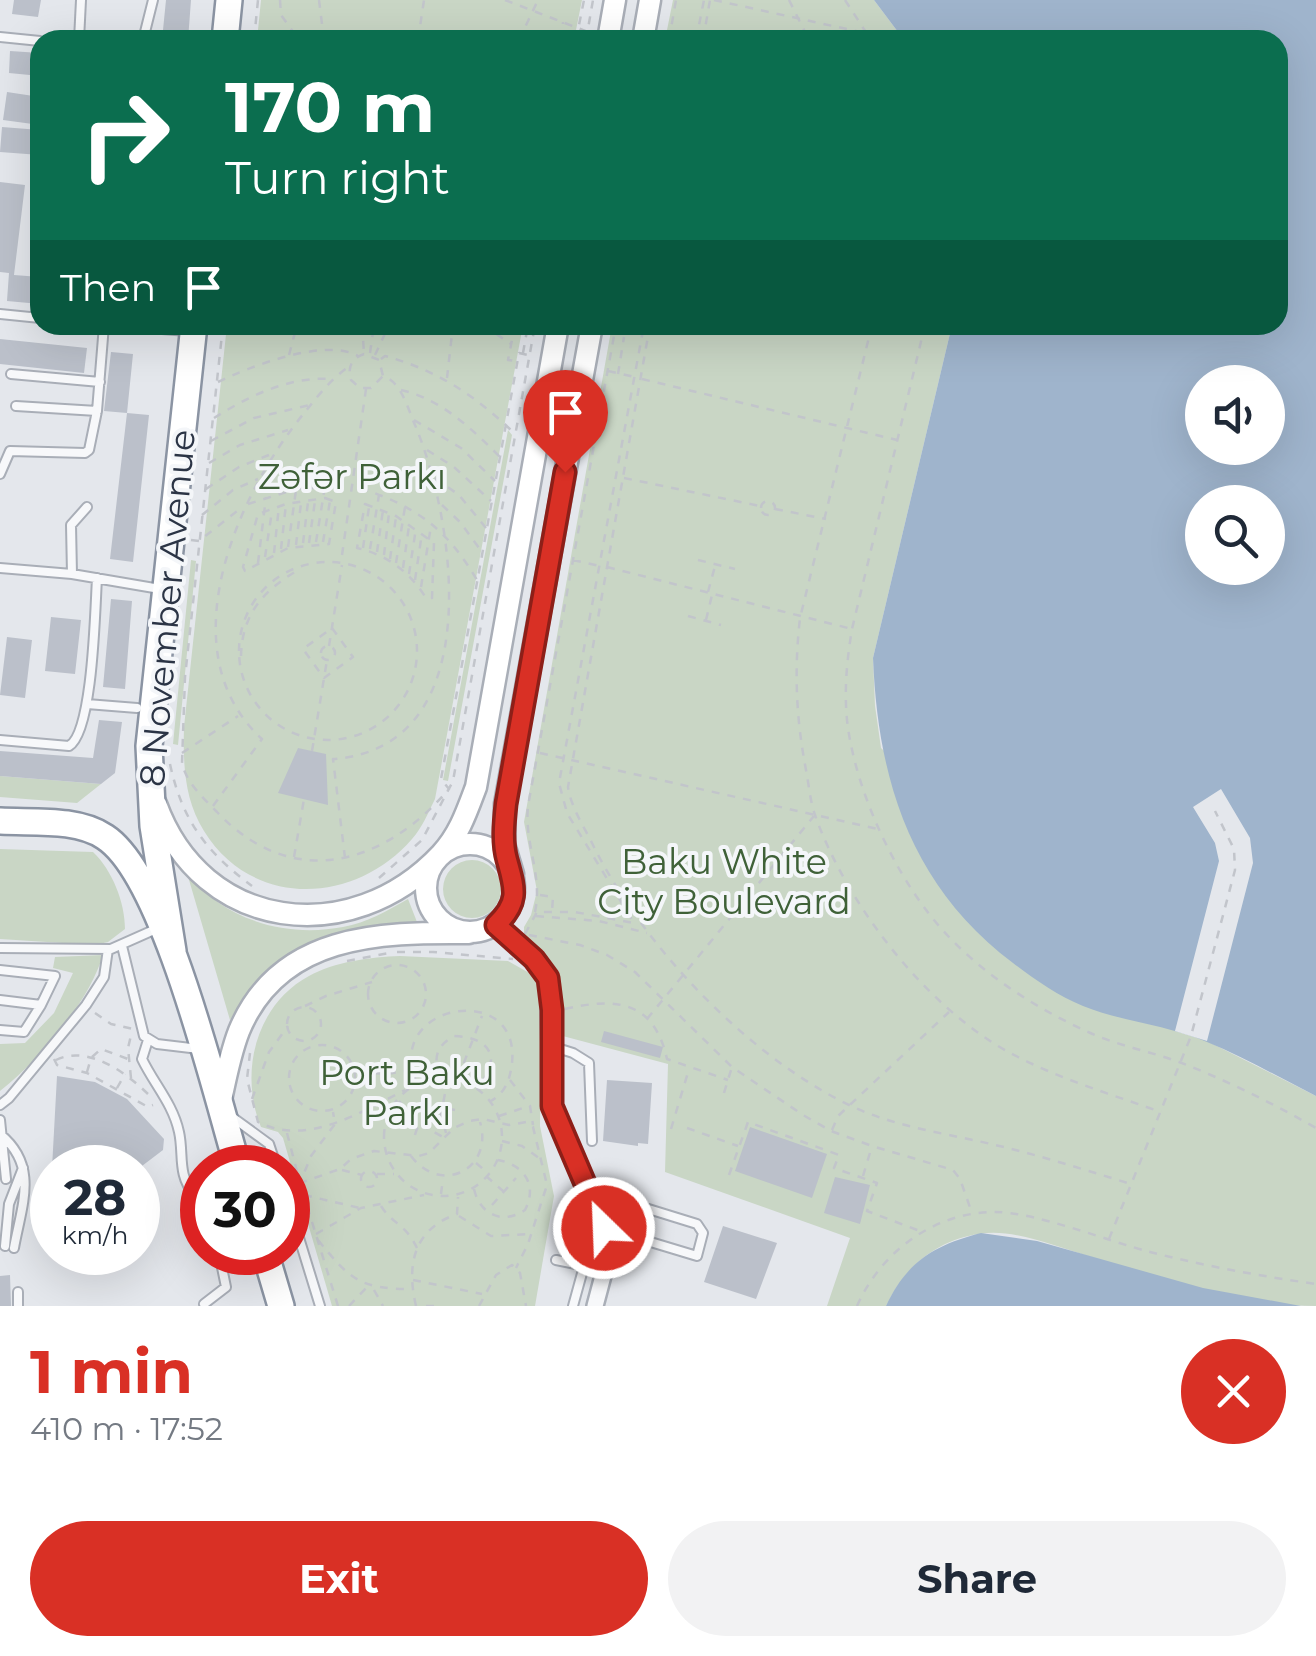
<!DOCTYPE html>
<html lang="en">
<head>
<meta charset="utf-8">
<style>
	:root { --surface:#fff; --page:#f2f2f3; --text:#1f2937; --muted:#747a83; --accent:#d93025 }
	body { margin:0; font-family:Montserrat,sans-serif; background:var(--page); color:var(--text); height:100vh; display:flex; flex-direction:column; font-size:38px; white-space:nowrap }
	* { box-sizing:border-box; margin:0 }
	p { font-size:32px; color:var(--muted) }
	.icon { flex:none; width:55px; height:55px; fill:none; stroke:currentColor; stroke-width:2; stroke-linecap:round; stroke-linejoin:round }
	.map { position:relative; height:1306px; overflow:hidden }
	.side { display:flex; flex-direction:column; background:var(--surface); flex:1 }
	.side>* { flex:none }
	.guide { position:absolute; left:30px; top:30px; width:1258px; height:305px; border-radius:30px; box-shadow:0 10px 40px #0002; background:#0b6e4f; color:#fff; overflow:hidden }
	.fabs { position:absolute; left:1185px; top:365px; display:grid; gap:20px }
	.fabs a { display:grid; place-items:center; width:100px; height:100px; border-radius:50%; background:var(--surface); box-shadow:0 10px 40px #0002; font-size:50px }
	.speed { position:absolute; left:30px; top:1145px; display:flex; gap:20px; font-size:50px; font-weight:700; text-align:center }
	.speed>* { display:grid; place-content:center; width:130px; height:130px; border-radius:50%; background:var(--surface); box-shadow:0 10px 40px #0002; line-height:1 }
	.speed small { font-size:25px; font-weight:400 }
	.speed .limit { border:15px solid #d22; background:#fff; color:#111 }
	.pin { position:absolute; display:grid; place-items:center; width:85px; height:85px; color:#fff; margin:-102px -42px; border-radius:50% 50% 50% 0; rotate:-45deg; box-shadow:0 0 10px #0007 }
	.pin .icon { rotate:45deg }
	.me { position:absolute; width:110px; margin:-55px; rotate:336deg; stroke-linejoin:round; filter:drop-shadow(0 0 8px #0008) }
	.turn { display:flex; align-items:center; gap:35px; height:210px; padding:0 30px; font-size:45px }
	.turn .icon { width:130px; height:130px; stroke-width:2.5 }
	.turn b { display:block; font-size:70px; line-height:85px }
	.then { display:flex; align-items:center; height:95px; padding:0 30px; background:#0003; gap:20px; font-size:38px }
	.round { display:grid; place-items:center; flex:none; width:105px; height:105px; border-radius:52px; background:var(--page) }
	.headline { display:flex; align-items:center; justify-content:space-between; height:170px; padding:0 30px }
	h1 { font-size:60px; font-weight:700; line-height:75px; color:var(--accent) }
	.cta { display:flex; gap:20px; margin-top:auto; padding:20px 30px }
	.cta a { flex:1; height:115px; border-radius:60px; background:var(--accent); color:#fff; font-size:40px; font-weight:700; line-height:115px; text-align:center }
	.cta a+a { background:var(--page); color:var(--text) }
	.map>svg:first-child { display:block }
</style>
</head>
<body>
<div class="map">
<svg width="1316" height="1306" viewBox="0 0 1316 1306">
	<rect width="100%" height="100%" fill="#e4e7ec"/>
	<path fill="#c9d6c5" d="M261 0H582L574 40H257Z
		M673 0H874L904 40H665Z
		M227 325H523L435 799C428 813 422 828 412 839 355 905 252 909 204 831 184 799 183 763 184 727Z
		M612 325H952L873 658 875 706 881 748 1175 1031 1207 1041 1316 1096V1306C1243 1306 1160 1278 1091 1257 1057 1247 1014 1228 979 1234 936 1240 904 1268 886 1306H827L850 1238 665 1172 668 1064 559 1035C559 996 570 958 524 945V927L531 915 537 891 524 822Z
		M508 430 512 435 448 781 443 780Z
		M191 560 196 561 178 745 173 744Z
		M0 776 101 784 77 803 0 797Z
		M0 849 93 852C112 870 125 902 125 929L108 942 94 945 0 939Z
		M443 889a29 29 0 1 1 58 0a29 29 0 1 1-58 0Z
		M187 873C224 920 285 938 343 927 367 923 388 910 408 899L417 922C330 931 277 940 230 1020Z
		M103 955C88 1004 39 1060 0 1091V1044L25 1043 54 1013 73 973 53 968 55 957Z
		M400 956 508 961 531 974 539 987 541 1002 540 1126 554 1196 535 1306H332L283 1138 278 1132 261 1127C239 1074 255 1005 309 976 334 962 371 957 400 956Z"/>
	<path fill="#9fb4cc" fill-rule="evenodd" d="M874 0H1316V1096C1280 1078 1244 1057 1207 1042 1168 1025 1123 1022 1083 1006 1058 996 1034 979 1013 963 911 886 878 781 873 658L952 325H1278V40H904ZM1202 382H1268V448H1202ZM1202 502H1268V568H1202Z
		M981 1233 1037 1241 1203 1288 1301 1306H886C907 1261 935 1245 981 1233Z"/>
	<path fill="#e4e7ec" d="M1221 789 1250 838 1253 863 1207 1041 1175 1031 1219 861 1215 843 1193 807Z"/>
	<path fill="#bbc0ca" d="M14 0H41L38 17 12 14Z
		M166 0H191L188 40H162Z
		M10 51 40 53V76L9 73Z
		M7 92 40 97V125L3 120Z
		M2 127 40 130V155L0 152Z
		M0 182 25 185 14 275 40 277V304L7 301 9 273 0 272Z
		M0 339 87 348 84 373 0 364Z
		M111 352 133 354 127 413 104 411Z
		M127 413 149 415 133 562 110 559Z
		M111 599 132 601 125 689 103 687Z
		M51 617 81 620 75 674 45 671Z
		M7 637 32 640 25 698 0 695Z
		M99 720 122 722 115 773 101 784 0 776V751L93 758Z
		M298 748 326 754 328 805 278 793Z
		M604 1031 663 1047 660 1058 601 1042Z
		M57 1076 95 1082 127 1099 164 1139 163 1150 138 1169 52 1168Z
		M607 1080 652 1083 648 1144 638 1143V1146L603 1141Z
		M750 1127 827 1154 812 1198 735 1171Z
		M835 1177 870 1185 860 1224 824 1213Z
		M723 1226 777 1243 756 1299 704 1282Z
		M10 1275 11 1306H0V1276Z"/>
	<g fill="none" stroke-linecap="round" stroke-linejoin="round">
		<defs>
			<path id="service" d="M0 37 40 41
				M79 40 81 0
				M143 40 153 0
				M0 314 40 318
				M110 325 188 331
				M11 374 100 382
				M16 406 97 411
				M0 474 10 451 85 453 89 450 97 411 104 325
				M0 568 72 574 160 589
				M72 574 71 525 87 507
				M87 704 137 708
				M0 740 69 746C93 732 95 610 97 578
				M122 946 144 1036 157 1044 199 1049
				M0 948 111 949 156 929
				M0 970 55 976 41 1005
				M0 1000 41 1005 24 1032 0 1030
				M148 1040 142 1059C154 1084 173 1104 179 1132 184 1154 177 1175 194 1194L202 1195
				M551 1046 573 1053 589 1063 592 1141
				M0 1105 9 1098 86 1005 104 977 108 949
				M232 1117 269 1144 277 1168
				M0 1120 6 1179
				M0 1134C39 1166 22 1204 14 1248
				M288 1202 320 1306
				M604 1228 697 1256 703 1233 697 1224 642 1207 631 1234
				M5 1246 9 1204 23 1168
				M608 1257 620 1270
				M556 1260 605 1270
				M204 1304 226 1287 219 1253
				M18 1306V1292
				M573 1306 584 1266"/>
			<path id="minor" d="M496 925 534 959 548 978 552 1107 606 1237 608 1257 595 1306"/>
			<path id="secondary" d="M608 40 615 0
				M643 40 650 0
				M156 804C202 932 351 950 441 854 459 835 467 811 476 787L558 325
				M426 888a44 44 0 1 1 88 0a44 44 0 1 1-88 0Z
				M513 874 504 844 505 804 592 325
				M220 1105C225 1081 230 1054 239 1031 279 934 379 932 469 933"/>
			<path id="trunk" d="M225 40 229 0
				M0 821C33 823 77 818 105 837 165 876 216 1095 238 1168
				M173 951 153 826 149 746 194 325
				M265 1252 281 1306"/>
		</defs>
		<use href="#service" stroke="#a9aeb7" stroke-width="12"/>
		<use href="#minor" stroke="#a9aeb7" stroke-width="20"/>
		<use href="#secondary" stroke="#a9aeb7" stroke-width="25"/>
		<use href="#trunk" stroke="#8b94a3" stroke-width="30"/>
		<path stroke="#c2c5cb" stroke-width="2.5" stroke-dasharray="8 8" stroke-linecap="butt" d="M280 0 281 15 299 40
			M319 0 324 40
			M505 0 588 32
			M714 0 865 33
			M789 0 809 40
			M845 0 871 40
			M324 36 411 40
			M254 40 258 0
			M418 40 424 0
			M519 40 538 0
			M562 40 563 22
			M576 40 584 0
			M586 40 593 0
			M669 40 676 0
			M696 40 704 0
			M703 40 710 0
			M223 325 185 677 182 763C186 782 203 798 217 812 293 892 384 865 449 789L441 779 519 353 528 355
			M362 325 364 353
			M483 325 511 344
			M515 325 508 360 515 361
			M650 325 568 787C571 807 583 825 592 843 642 945 747 1056 851 1106 896 1127 944 1133 991 1144 1039 1155 1085 1170 1131 1184
			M872 325 800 618C794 670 796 718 806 770 809 785 810 801 815 815 847 906 931 1014 1018 1057 1063 1080 1113 1095 1161 1112
			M925 325 852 629C847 659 844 689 847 720 855 792 898 884 949 937 986 976 1036 1008 1086 1031 1115 1045 1149 1051 1179 1062 1226 1080 1272 1103 1316 1128
			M370 353 374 325
			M523 353 528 325
			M289 355 297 325
			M375 355 389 325
			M381 359 385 356C437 370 476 396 514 433
			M608 371 635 377
			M618 374 624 337
			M447 378 453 325
			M642 379 897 440
			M218 382C249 367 325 337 358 356
			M401 390C441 399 471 428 500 457
			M214 418C249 396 289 376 332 379
			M414 420 461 448 495 481
			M211 441 254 418 310 405
			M427 450 454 467 491 501
			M209 463 240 445 288 430
			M435 478 459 495 486 528
			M624 478 760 506
			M360 488C417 507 446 528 477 580
			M206 489 239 467 269 455
			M325 498 336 502 329 544 288 548 245 571 243 567 258 514 286 504Z
			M761 508a7 7 0 1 1 14 0a7 7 0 1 1-14 0Z
			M248 504 296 489 338 486
			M365 504 396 516 434 543 432 598H426C409 571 387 555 357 548Z
			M442 505 460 522 482 552
			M775 509 826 519
			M202 515 233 490 258 479
			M191 540 199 541 241 508
			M316 542 325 486
			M323 542 330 501
			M303 543 308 502
			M309 543 315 501
			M296 545 301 503
			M288 547 296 490
			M363 548 369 507
			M281 549 286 504
			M370 549 379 495
			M377 552 383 510
			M274 553 279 506
			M342 555 366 389
			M384 555 389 513
			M265 557 272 511
			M390 559 396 517
			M573 560 600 566
			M698 560 735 569
			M239 651a89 89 0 1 1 178 0a89 89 0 1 1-178 0Z
			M258 563 266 497
			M396 563 405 507
			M607 567 852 629
			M403 568 409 526
			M409 574 416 528
			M415 580 422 533
			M421 587 431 526
			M708 592 715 566
			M688 616 721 625
			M706 620 712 595
			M332 628 353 657 324 678 303 649Z
			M321 653a7 7 0 1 1 14 0a7 7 0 1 1-14 0Z
			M329 646 342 565
			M241 656C242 614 263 591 298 570
			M312 751 327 660
			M182 753 238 716
			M540 753 878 829
			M170 764C182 820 206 852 252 886
			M213 806 262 739C167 652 237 494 305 412 317 397 331 379 347 368
			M294 857 304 799
			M345 858 333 759C489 748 456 522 415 425 408 409 401 381 383 376L379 360 364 354C352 358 347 367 351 380L360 388H371L383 376
			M379 878 422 840 453 781 535 325
			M540 895 553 897 552 911
			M535 912C543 875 524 844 528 806L616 325
			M536 916 599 921 647 933
			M525 934 537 912H575L634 923 567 813 559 783 644 325
			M529 935 580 945 607 955 635 972 732 1067 803 1115 831 1131 872 1146 953 1170 960 1179 972 1213
			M397 952H433L513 959
			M347 961 389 953
			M368 994a29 29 0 1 1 58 0a29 29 0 1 1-58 0Z
			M305 1006 326 996 372 982
			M287 1024a17 17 0 1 1 34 0a17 17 0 1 1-34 0Z
			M565 1009C617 997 654 1001 667 1059L728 1080
			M95 1013 111 1024 133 1029
			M647 1019 814 816
			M289 1078a33 33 0 1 1 66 0a33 33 0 1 1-66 0Z
			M250 1053 247 1079 258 1122C307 1147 361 1112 405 1090
			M54 1059 57 1065 87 1073 148 1107 153 1105
			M56 1060C89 1044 128 1074 150 1096
			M87 1072 91 1058 101 1049 128 1059
			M356 1072 387 1074 412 1070
			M440 1076C433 1058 436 1046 454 1036 491 1037 503 1059 477 1088
			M131 1078 128 1048 132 1031
			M458 1078 482 1016
			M384 1137a59 59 0 1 1 118 0a59 59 0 1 1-118 0Z
			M510 1080 530 1106 533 1125
			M416 1081C384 1003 521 980 512 1063 510 1080 505 1094 489 1102
			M117 1088 125 1074
			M724 1093 731 1070
			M252 1099 269 1052 288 1026
			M399 1101 423 1126 443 1137
			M499 1116 529 1106
			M687 1128 738 1146
			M671 1129 689 1069
			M832 1130 838 1116 949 1012
			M287 1133 300 1183 311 1156 335 1124 333 1112
			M446 1133 441 1114 448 1078
			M415 1135C420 1115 434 1106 455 1110
			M502 1141 522 1146 539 1158
			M411 1156C441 1196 494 1169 480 1122
			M476 1163 489 1174
			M342 1170 362 1175
			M361 1179a8 8 0 1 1 16 0a8 8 0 1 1-16 0Z
			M377 1174H394
			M729 1175 748 1122 839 1155 834 1168 877 1183 867 1211 920 1231
			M486 1176 503 1191
			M863 1176 872 1146
			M474 1189C480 1215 503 1225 525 1210 538 1185 524 1165 498 1160
			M441 1194 443 1178
			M304 1195 360 1208
			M492 1205 516 1178
			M381 1206C393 1225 405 1223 417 1248
			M459 1216 491 1236 530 1234
			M316 1234 361 1208 424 1195
			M1109 1239 1191 1036 1235 870 1234 849 1215 811
			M318 1240C350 1279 359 1289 411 1289
			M413 1280 482 1294
			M374 1290 383 1306
			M338 1306 300 1183 340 1169 351 1159 374 1151 419 1156 429 1153 454 1128 469 1121 483 1119 509 1125 526 1122 533 1127 547 1185 528 1244 516 1268
			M349 1306 368 1286
			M416 1306C406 1264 414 1229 457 1214L458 1197
			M426 1306H442
			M479 1306 496 1275 512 1265 520 1273 526 1306
			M857 1306C881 1252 934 1212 995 1212 1035 1212 1108 1241 1150 1252 1205 1266 1260 1276 1316 1284"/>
		<use href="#service" stroke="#f7f8fa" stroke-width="8"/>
		<use href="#minor" stroke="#f7f8fa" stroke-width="15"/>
		<use href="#secondary" stroke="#fff" stroke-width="20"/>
		<use href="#trunk" stroke="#fff" stroke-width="25"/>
	</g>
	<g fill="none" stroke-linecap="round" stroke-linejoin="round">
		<defs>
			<path id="route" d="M565 472 506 804C504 823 502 842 507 860 515 889 520 902 496 925L534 959 548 978 552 1010V1106L604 1228"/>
		</defs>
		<use href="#route" stroke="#8d1f18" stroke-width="25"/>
		<use href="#route" stroke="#d93025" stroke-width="18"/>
	</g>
	<g text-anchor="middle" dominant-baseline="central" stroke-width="8" stroke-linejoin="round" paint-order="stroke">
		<g font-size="35" fill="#3f6138" stroke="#f4f6f9">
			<text x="352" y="476">Zəfər Parkı</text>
			<text x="724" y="861">Baku White<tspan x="724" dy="40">City Boulevard</tspan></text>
			<text x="407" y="1072">Port Baku<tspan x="407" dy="40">Parkı</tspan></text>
		</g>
		<g font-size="35" fill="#2b3445" stroke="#f4f6f9">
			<text transform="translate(167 608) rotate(-85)">8 November Avenue</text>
		</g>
	</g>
</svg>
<div class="fabs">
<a><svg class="icon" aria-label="sound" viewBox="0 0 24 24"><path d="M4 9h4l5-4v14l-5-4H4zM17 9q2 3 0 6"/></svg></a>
<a><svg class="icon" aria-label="search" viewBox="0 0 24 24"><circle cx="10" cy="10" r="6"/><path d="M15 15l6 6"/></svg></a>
</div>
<div class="speed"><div>28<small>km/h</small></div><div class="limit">30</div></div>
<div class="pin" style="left:565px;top:472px;background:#d93025"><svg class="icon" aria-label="arrive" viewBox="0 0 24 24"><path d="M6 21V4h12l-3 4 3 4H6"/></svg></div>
<svg class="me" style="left:604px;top:1228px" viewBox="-20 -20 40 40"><circle r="17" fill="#d93025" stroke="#fff" stroke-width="3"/><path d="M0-11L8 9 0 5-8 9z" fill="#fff"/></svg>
<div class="guide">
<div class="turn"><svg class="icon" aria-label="right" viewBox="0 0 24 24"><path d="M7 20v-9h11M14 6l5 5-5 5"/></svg><div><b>170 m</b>Turn right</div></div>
<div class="then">Then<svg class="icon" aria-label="arrive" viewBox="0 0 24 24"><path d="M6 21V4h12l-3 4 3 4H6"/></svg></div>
</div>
</div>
<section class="side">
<div class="headline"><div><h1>1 min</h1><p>410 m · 17:52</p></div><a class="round" style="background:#d93025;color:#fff"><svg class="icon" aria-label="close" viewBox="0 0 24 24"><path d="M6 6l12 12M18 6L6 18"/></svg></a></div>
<div class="cta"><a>Exit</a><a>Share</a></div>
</section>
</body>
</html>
